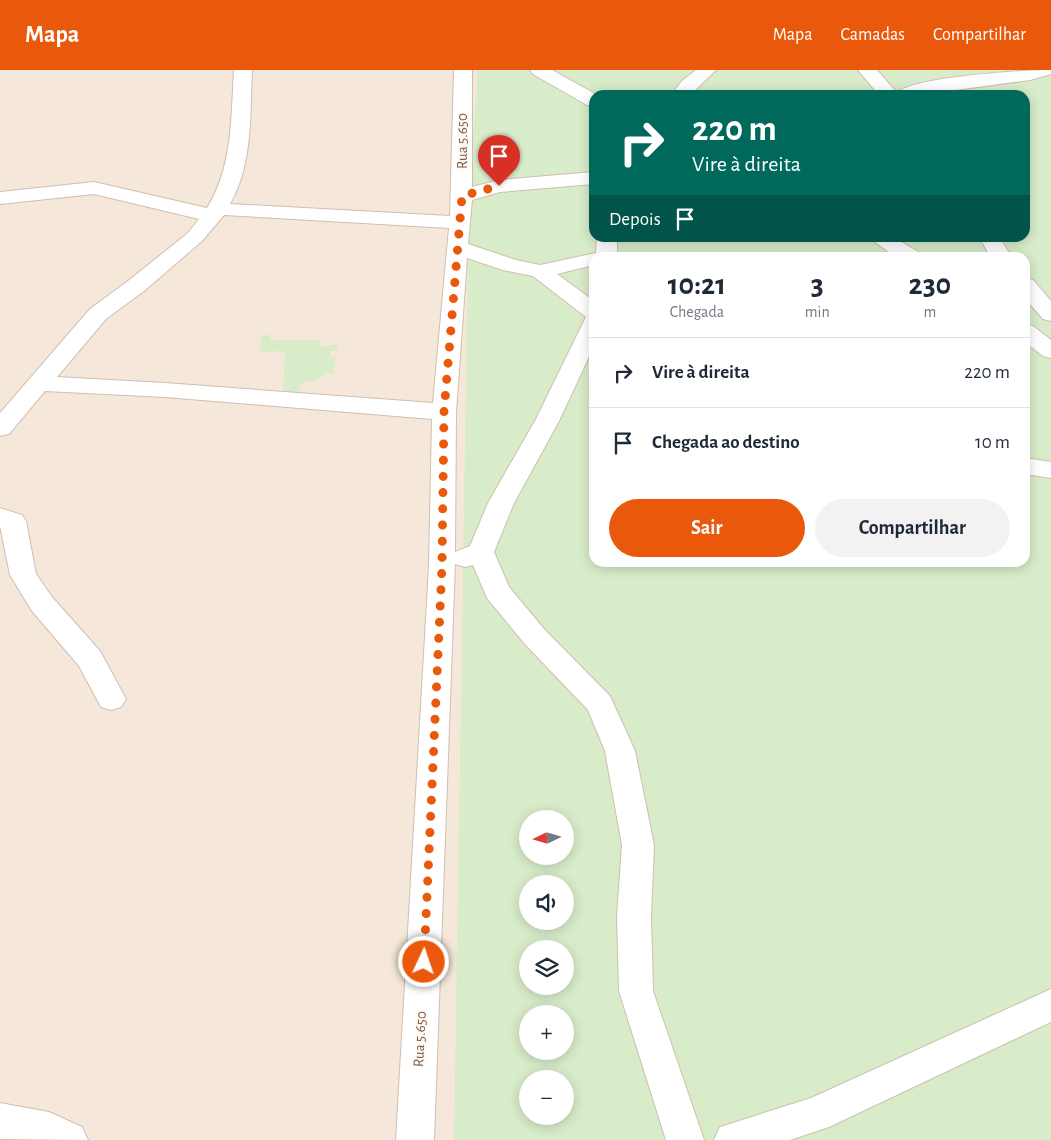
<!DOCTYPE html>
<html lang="pt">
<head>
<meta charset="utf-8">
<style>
	:root { --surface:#fff; --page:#f2f2f3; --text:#1f2937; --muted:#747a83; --line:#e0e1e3; --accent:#ea580c }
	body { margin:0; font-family:"Alegreya Sans",sans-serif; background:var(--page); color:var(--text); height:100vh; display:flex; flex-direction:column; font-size:19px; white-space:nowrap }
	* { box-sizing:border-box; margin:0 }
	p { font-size:16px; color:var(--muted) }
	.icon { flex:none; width:28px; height:28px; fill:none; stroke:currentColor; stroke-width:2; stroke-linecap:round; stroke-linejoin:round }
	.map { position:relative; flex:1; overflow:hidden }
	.panel { position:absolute; left:589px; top:182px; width:441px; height:315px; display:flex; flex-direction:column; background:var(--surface); border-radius:15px; box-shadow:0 2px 12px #0003 }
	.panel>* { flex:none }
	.banner { position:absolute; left:589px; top:20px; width:441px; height:152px; border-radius:15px; box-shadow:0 2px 12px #0003; background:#00695c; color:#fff; overflow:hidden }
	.needle { width:32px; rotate:265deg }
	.tools { position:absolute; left:519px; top:740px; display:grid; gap:10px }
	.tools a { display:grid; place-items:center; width:55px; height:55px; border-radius:50%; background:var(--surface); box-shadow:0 2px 12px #0003; font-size:25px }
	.pin { position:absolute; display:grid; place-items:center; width:42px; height:42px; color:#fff; margin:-51px -21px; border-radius:50% 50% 50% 0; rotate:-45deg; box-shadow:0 0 5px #0007 }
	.pin .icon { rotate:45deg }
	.me { position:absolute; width:55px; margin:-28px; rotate:3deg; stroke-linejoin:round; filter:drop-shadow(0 0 4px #0008) }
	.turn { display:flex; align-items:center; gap:18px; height:105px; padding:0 20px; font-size:22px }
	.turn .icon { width:65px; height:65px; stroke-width:2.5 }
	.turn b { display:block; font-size:35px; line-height:42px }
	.then { display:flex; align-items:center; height:48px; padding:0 20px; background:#0003; gap:10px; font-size:19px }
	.eta { display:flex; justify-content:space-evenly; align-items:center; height:85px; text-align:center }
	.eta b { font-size:30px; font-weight:700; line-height:35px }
	.primary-button { display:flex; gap:10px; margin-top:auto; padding:10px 20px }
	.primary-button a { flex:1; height:58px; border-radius:30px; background:var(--accent); color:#fff; font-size:20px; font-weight:700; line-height:58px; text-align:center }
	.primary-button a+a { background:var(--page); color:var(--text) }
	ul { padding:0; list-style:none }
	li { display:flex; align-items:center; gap:15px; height:70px; padding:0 20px; border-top:1px solid var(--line) }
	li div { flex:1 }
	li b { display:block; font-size:19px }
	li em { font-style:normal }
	header { display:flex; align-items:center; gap:30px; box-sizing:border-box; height:70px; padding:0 25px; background:var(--accent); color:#fff }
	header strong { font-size:24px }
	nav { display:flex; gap:28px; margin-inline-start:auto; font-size:18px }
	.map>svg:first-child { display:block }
</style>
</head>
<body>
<header>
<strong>Mapa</strong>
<nav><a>Mapa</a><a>Camadas</a><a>Compartilhar</a></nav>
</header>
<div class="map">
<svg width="1051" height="1070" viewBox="0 0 1051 1070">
	<rect width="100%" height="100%" fill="#fdf6ec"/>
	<path fill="#f5e8da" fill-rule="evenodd" d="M0 0H1051V1070H0ZM594 25H1025V168H594ZM594 188H1025V492H594ZM528 749H565V786H528ZM528 814H565V851H528ZM528 879H565V916H528ZM528 944H565V981H528ZM528 1009H565V1046H528Z"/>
	<path fill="#d8ecc9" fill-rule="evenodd" d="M478 0H1051V1070H454L469 120ZM594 25H1025V168H594ZM594 188H1025V492H594ZM528 749H565V786H528ZM528 814H565V851H528ZM528 879H565V916H528ZM528 944H565V981H528ZM528 1009H565V1046H528Z
		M262 264 271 266 270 270H320L319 277 339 274 337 281H330V287H336L333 304 327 303 317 310 301 313 299 326 283 325 285 281 259 282Z"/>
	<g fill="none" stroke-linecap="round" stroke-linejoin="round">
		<defs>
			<path id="minor" d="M234 0H252C250 44 253 94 230 134L450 146 454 0H472V117L499 110 594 102V114L500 122 472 130 468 174 516 190 540 195 596 183 597 168H617V188H594V195L557 204 594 231V276L559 351 514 433 494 482 509 517 544 559 610 626 635 681 654 775 651 846 653 921 704 1070H666L619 921 617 846 622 775 605 681 588 640 524 573 487 528 473 495 465 497 455 494 434 1070H396L429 496 432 349 165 327 45 321 9 364 0 366V343L90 239 128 211 188 163 199 149 94 124 0 134V122L94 112 207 138C233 97 231 47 234 0ZM224 145 449 158 433 333 165 313 57 307 106 249 144 221 202 171ZM467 188 503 200 533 206 586 247 535 351 488 433 470 476 455 482 456 342Z
				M530 0H552L597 25H594V36L587 35 533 4Z
				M696 0H716L690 25H671L682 11Z
				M858 0H877L897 23C912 7 1025 0 1051 0V4L1030 10 919 25H879Z
				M872 168H895L920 183 922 188H897L875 172Z
				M980 168H1000L1012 188H991Z
				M1025 208 1033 210 1051 231V251L1043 249 1025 228Z
				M1025 254 1033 256 1051 270V288L1043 286 1025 272Z
				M1025 388 1051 392V408L1025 404Z
				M0 438 22 445 26 451 36 504 52 527 100 581 126 629 121 637 111 640 101 637 79 596 32 541 10 505 0 456Z
				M1051 919V952L829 1057 790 1070H714L720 1057 811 1028Z
				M0 1033 49 1042 82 1057 88 1070 0 1069Z"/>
		</defs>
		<use href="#minor" stroke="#d1beb0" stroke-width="2"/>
		<use href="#minor" fill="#fff" fill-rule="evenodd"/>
	</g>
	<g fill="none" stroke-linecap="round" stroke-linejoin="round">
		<path stroke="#ea580c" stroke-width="9" stroke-dasharray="0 16.2" d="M424 892 442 496 444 342 462 126 499 116"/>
	</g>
	<g text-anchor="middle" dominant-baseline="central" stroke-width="4" stroke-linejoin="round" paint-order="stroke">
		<g font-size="15" fill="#7a5c4d" stroke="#fffaf3">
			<text transform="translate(462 71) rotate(-90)">Rua 5.650</text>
			<text transform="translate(420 969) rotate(-87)">Rua 5.650</text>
		</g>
	</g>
</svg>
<div class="tools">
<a><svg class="needle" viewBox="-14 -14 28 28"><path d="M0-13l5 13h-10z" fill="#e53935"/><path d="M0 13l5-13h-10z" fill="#747a83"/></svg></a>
<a><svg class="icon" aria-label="sound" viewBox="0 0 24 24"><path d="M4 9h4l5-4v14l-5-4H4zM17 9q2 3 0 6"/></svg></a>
<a><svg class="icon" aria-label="layers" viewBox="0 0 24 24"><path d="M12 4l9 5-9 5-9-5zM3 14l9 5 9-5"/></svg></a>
<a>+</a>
<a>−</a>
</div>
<div class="pin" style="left:499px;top:116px;background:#d93025"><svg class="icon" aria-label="arrive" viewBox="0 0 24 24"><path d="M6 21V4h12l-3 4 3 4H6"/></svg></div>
<svg class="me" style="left:424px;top:892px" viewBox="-20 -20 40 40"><circle r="17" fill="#ea580c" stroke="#fff" stroke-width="3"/><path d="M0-11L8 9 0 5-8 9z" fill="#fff"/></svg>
<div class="banner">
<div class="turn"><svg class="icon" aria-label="right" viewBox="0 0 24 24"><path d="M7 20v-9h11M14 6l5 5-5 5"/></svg><div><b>220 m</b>Vire à direita</div></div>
<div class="then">Depois<svg class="icon" aria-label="arrive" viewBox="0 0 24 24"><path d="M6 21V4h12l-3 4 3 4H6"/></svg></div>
</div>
<section class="panel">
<div class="eta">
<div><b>10:21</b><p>Chegada</p></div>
<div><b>3</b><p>min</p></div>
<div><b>230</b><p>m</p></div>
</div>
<ul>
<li><svg class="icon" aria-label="right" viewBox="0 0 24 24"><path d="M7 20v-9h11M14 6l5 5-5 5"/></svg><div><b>Vire à direita</b></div><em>220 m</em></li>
<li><svg class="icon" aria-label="arrive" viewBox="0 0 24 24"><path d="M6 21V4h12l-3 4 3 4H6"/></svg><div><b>Chegada ao destino</b></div><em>10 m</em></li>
</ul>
<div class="primary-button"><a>Sair</a><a>Compartilhar</a></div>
</section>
</div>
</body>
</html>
